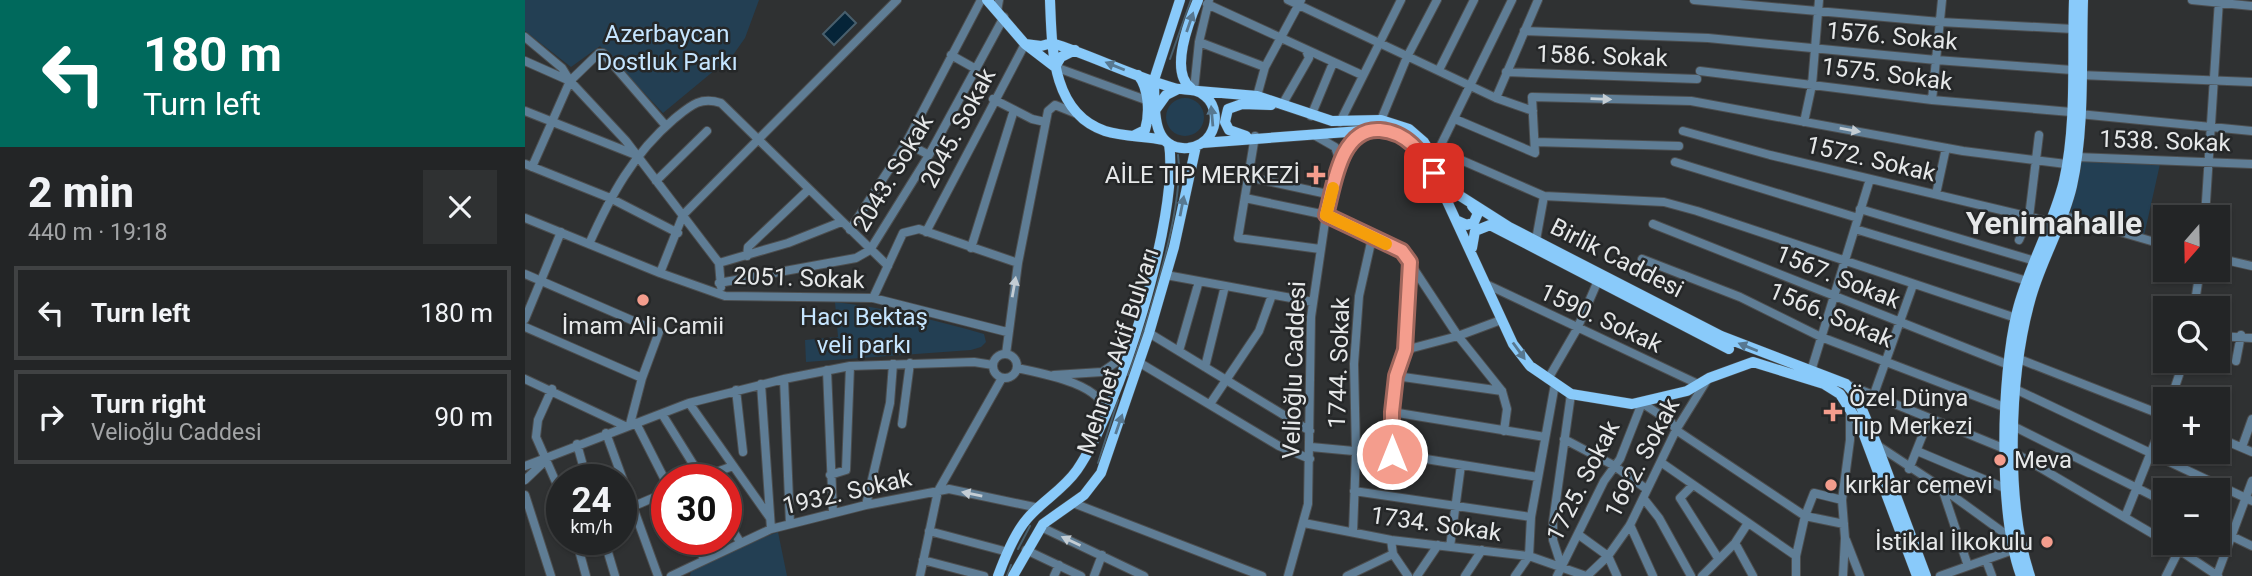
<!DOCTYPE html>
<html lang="en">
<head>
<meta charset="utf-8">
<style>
	:root { --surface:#232526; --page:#2f3132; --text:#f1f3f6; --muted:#a3a5a7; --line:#404243 }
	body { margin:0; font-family:Roboto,sans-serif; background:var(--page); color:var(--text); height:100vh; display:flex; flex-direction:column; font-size:26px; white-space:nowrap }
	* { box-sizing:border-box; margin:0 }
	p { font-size:23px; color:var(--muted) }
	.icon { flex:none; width:38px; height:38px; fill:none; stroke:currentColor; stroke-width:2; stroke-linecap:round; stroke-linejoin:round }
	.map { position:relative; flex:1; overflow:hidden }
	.side { display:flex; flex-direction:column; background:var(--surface); width:525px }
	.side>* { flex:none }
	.guide { background:#00695c; color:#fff; overflow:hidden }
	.needle { width:46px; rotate:200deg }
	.tools { position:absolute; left:1628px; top:205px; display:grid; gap:14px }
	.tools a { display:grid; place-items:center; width:77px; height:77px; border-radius:0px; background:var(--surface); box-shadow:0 2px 5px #0004,0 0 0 2px var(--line); font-size:35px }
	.speed { position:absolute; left:21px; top:464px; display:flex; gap:14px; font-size:35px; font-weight:700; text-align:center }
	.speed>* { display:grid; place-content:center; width:91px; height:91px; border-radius:50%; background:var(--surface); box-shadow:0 2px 5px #0004,0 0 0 2px var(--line); line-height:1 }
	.speed small { font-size:18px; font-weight:400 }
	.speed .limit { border:10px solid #d22; background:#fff; color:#111 }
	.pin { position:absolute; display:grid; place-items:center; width:60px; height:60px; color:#fff; margin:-30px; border-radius:14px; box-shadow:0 4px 10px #0006 }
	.me { position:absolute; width:77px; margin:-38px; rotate:0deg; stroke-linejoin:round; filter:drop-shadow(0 0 5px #0008) }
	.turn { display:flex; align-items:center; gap:24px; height:147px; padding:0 28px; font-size:32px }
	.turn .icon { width:91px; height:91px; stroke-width:2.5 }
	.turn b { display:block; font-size:49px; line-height:60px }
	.round { display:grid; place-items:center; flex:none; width:74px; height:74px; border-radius:0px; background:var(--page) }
	.head { display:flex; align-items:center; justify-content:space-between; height:119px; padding:0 28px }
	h1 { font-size:42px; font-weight:800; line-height:52px }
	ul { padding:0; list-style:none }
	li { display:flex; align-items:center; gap:21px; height:94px; margin:0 14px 10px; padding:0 14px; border:4px solid var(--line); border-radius:0px }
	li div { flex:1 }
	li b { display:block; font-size:26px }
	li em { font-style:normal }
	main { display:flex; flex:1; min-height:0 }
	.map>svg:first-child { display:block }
</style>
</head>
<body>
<main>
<section class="side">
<div class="guide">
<div class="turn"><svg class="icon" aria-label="left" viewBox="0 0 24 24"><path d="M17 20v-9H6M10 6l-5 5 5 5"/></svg><div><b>180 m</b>Turn left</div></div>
</div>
<div class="head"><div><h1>2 min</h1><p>440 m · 19:18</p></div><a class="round"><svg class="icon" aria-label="close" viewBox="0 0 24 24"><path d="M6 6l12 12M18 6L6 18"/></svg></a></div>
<ul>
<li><svg class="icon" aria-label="left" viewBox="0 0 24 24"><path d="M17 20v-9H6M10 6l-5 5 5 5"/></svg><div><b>Turn left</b></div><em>180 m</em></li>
<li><svg class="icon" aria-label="right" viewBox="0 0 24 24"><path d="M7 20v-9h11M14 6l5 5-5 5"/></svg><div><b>Turn right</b><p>Velioğlu Caddesi</p></div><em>90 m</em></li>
</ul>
</section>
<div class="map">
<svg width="1727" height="576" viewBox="0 0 1727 576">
	<rect width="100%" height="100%" fill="#2f3132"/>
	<path fill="#233f53" d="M0 0H234L220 38 208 55 138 113 75 46 46 67 0 31Z
		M641 117a19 19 0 1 1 38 0a19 19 0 1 1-38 0Z
		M1556 159 1635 164 1619 236 1545 215Z
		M310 302C361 308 410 320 459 334L461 342 456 347 446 350 281 362 280 340 313 337Z
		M253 532 262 576H165L167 566Z"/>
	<path fill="#052438" stroke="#485f6d" stroke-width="2" d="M320 12 331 23 309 45 298 34Z"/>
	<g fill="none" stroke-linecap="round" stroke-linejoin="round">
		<path stroke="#485f6d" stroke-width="2" d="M645 59 666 0
			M603 375C622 325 660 206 653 155
			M573 463 593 400
			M493 549 505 526
			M482 576 486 565"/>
		<defs>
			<path id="minor" d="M763 0 971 98 1008 111
				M1169 0 1415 22 1548 29
				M1667 0 1727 6
				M682 4 837 75
				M472 11 474 0
				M999 31 1183 38 1411 60 1547 70
				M0 37 37 68 45 81 7 167
				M674 42 740 67
				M426 55 451 69
				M0 61 45 81 101 141 194 263 196 287
				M530 67 621 100
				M914 70 949 0
				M1175 71 1407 100 1546 112
				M981 72 1172 79
				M1555 75 1727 82
				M45 81 74 53H78L141 126
				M669 90 674 42 684 0
				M732 96 740 67 776 0
				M971 98 1013 0
				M468 99 507 119 520 122
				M1407 100 1417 0
				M757 105 784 58 781 50
				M0 111 111 155
				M1554 114 1727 131
				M786 116 808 63
				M930 119 1010 153 1007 97 1166 101 1438 151 1541 164
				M856 120 882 57 912 0
				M815 122 876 0
				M1279 122 1287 85 1294 0
				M1158 131 1245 155 1526 222
				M789 135 810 147 815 161
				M730 136 713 238 795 249
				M1010 142 1154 146
				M381 143 404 155
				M913 150 1019 196 1139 202 1172 211 1491 318
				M911 155 987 0
				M1551 157 1727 164
				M1150 162 1333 218
				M0 164 85 198 153 233
				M723 177 807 195
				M131 181 182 131
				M1411 194 1421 148
				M720 198 801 215 877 251 933 336 977 391 982 409 979 431
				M1335 209 1510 261
				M1537 215 1640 245
				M1680 217 1694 0
				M0 218 135 273 200 296 348 298 482 332
				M1128 224 1484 365
				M1330 229 1502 281
				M325 230 381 143 456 0
				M401 232 500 44
				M1011 240 1019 196
				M1494 240 1504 217 1514 135
				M64 244C86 195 108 154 149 119 165 106 175 96 196 103L363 266
				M446 248 489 110
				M222 256 223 247 283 190
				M1692 258 1727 266
				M1117 259 1215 297 1296 337 1479 407
				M194 263 263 243 316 222
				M135 273 158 215 372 0
				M0 274 134 332 117 378 105 424
				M641 275 788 302
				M194 283 331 258 345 250 404 155 479 17
				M963 285 1173 384
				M348 298 378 233 394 229 493 263
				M1669 308 1675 270
				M0 319 36 232
				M0 327 117 378
				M624 333 785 431
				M1692 336 1727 338
				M880 350 933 336 976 320
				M654 351 674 281
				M481 354 493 263 523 111 530 105 550 113
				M468 366a12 12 0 1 1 24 0a12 12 0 1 1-24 0Z
				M1494 359 1640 416
				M1711 361 1716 335
				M615 363 754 446 785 459
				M680 367 700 286
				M492 368C515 373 579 384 580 413
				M302 370 308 513
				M1286 371 1345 179
				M529 375 577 372 603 354
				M871 376 977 391
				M0 379 100 426
				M259 379 265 524
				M1023 379 1052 329 1075 276
				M236 384 246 529
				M1321 384 1490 453 1640 541
				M27 389 13 420 11 437 37 496
				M1490 389 1727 501
				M211 390 218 452
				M1349 394 1388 285
				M1646 399 1659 360
				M164 403 245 518
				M685 404 734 331 747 295
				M867 412 1020 437
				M137 414 178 480
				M111 423 142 484
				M377 424 385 363
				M1490 427 1640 502
				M81 433 133 576
				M1692 437 1727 452
				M1039 439 1088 465 1120 488
				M52 444 62 480
				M1352 445 1417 488 1486 538
				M786 447 882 456 1013 477
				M1717 447 1727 419
				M1392 451 1482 489
				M867 455V412L871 376 880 350 885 262
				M1137 463 1271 556
				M0 466 164 403 259 379 325 366 449 362 468 365
				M1384 469 1404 419
				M305 475 321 470 325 366
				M175 478 208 466
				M0 480 21 460
				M1168 485 1155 498 1193 558
				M1417 488 1443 566
				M829 491 1006 517
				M0 495 26 576
				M1119 499 1134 518 1166 576
				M1317 500 1289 493 1280 516 1319 524
				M548 503 737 576
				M341 505 365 403 368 364
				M109 506 142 492
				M1600 517 1640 417
				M201 519 215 542
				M779 523 866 540 1004 556 1061 576
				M1105 525 1128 576
				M516 527 619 576
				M1692 529 1727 546
				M404 531 483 552
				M828 532 831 452 829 364 834 296 847 238
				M1054 535 1083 556 1092 576
				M51 539 61 576
				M79 539 90 576
				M169 539 179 559
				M866 540 868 554 883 576
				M1321 540 1335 576
				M1642 542 1693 576
				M1210 543 1228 576
				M925 547 936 465
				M501 550 556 576
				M398 560 459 576
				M1461 560 1467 576
				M1037 568 1028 540V522L1046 394
				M1692 575 1727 481
				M146 576 246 529 341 505 424 489 514 508
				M395 576 413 491 477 378
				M529 576 534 565
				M569 576 577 555
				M763 576 783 504 786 317 801 215 817 159 827 141 838 132
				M822 576 868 554
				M892 576 913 545
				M940 576 957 550
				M990 576 1004 556 1006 517 1030 384
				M1032 576 1079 481 1095 459 1117 403 1146 422 1151 430 1280 516 1271 556V576
				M1062 576 1083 556 1105 525 1151 430 1182 380
				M1177 576 1210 543 1223 523
				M1318 576 1320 538 1317 500 1325 440V409
				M1415 576 1488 550
				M1641 576 1654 550"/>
			<path id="major" d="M462 0 500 44 530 67 536 57 550 50
				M525 0C527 47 526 113 580 131 599 137 620 136 639 140
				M500 44 516 46 527 43C568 56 607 76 649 88 660 91 670 87 680 96 691 105 693 122 685 135 681 142 672 147 663 148 625 151 630 106 629 81L630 77 655 0
				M666 88C644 72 664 21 673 0
				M673 91 732 96 807 121 856 120 884 129 899 142 929 192 984 227 1196 336 1321 384 1331 395 1352 445 1401 576
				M631 109 641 95 653 89
				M610 135 620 130C625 114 624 88 613 75
				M721 136 704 130 700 122 703 109 717 104 746 105
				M677 143 849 130C880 132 894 148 909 173L988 344 1005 366 1046 394 1107 404 1162 391 1184 378 1228 362 1299 384 1315 394 1336 427 1392 576
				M933 221 942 225 949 222 953 213 947 206
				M947 248 950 231 965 225 1204 349
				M473 576C480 557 489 534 502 519 517 501 538 490 552 470 593 411 655 215 644 144
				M488 576 518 524 559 495 576 473 624 333 649 247 671 146
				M1496 576C1473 513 1476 377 1492 312 1503 267 1528 226 1539 181 1552 123 1547 59 1549 0
				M1505 576C1480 502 1484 377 1505 301 1515 262 1538 226 1547 186 1560 127 1556 61 1558 0"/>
		</defs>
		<use href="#minor" stroke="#4c4e4f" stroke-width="10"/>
		<use href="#major" stroke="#4c4e4f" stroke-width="11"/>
		<use href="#minor" stroke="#5f7d95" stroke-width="8"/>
		<use href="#major" stroke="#89cafa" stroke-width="10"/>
	</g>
	<defs><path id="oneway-solid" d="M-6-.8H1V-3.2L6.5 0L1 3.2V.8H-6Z" transform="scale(1.75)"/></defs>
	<g fill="#577891">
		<use href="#oneway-solid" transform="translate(665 22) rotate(-71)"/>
		<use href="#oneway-solid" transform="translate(590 66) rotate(-158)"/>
		<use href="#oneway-solid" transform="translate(687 116) rotate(-95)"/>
		<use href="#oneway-solid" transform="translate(657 206) rotate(-79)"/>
		<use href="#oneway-solid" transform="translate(1223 347) rotate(-158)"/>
		<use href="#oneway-solid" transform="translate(994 351) rotate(54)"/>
		<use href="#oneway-solid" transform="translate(594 424) rotate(-71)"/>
	</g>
	<g fill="#c4cdd4">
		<use href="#oneway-solid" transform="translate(1076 99) rotate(2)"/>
		<use href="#oneway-solid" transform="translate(1325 130) rotate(10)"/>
		<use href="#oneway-solid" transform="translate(489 287) rotate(-80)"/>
		<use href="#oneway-solid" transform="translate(447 494) rotate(-169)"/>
		<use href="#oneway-solid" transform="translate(546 541) rotate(-155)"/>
	</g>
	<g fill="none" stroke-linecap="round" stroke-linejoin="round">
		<defs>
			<path id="route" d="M867 454V412L871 376 880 350 885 262 877 251 801 215C809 186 815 127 855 130 882 132 896 152 909 173"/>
		</defs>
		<use href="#route" stroke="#9f665c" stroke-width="18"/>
		<use href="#route" stroke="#f49d8d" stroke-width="12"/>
		<path stroke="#f59e0b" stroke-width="12" d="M808 188 801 215 861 244"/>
	</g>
	<g fill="#f49d8d" stroke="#252728" stroke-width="2.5">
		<path d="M787.5 164.5h7v7h7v7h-7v7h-7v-7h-7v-7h7z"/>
		<circle cx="118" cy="300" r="7"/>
		<path d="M1304.5 401.5h7v7h7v7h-7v7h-7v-7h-7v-7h7z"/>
		<circle cx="1475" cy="460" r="7"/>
		<circle cx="1306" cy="485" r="7"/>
		<circle cx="1522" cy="542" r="7"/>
	</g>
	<g text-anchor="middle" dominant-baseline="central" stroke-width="5" stroke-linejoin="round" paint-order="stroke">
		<g font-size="24" fill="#c5e5ff" stroke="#252728">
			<text x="142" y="34">Azerbaycan<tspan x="142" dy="28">Dostluk Parkı</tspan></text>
			<text x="339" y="317">Hacı Bektaş<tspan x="339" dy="28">veli parkı</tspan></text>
		</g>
		<g font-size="24" fill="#e6e8e9" stroke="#252728">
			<text transform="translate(1367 36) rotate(5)">1576. Sokak</text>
			<text transform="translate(1077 56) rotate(2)">1586. Sokak</text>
			<text transform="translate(1362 74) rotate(7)">1575. Sokak</text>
			<text transform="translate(433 128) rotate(-62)">2045. Sokak</text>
			<text transform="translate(1640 141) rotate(2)">1538. Sokak</text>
			<text transform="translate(1346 159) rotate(13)">1572. Sokak</text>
			<text transform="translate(368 173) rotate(-59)">2043. Sokak</text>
			<text transform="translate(1092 258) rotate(27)">Birlik Caddesi</text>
			<text transform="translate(1313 277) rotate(22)">1567. Sokak</text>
			<text transform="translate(274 278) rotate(2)">2051. Sokak</text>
			<text transform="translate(1306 315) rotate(23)">1566. Sokak</text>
			<text transform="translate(1076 318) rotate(25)">1590. Sokak</text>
			<text transform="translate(593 351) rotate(-72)">Mehmet Akif Bulvarı</text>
			<text transform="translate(814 363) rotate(-88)">1744. Sokak</text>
			<text transform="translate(769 370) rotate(-88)">Velioğlu Caddesi</text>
			<text transform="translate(1117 458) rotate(-62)">1692. Sokak</text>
			<text transform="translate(1058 481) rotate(-63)">1725. Sokak</text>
			<text transform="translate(322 492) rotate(-13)">1932. Sokak</text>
			<text transform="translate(911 524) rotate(8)">1734. Sokak</text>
		</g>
		<g font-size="24" fill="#e6e8e9" stroke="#252728" text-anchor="start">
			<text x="775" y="175" text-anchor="end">AİLE TIP MERKEZİ</text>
			<text x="118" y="326" text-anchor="middle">İmam Ali Camii</text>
			<text x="1324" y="398">Özel Dünya<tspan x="1324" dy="28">Tıp Merkezi</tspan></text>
			<text x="1489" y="460">Meva</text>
			<text x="1320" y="485">kırklar cemevi</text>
			<text x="1508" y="542" text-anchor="end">İstiklal İlkokulu</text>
		</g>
		<g font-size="32" font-weight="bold" fill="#e6e8e9" stroke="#252728">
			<text x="1529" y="223">Yenimahalle</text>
		</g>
	</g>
</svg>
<div class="tools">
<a><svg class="needle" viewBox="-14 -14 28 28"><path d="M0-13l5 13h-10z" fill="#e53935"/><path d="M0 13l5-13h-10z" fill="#a3a5a7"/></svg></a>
<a><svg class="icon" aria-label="search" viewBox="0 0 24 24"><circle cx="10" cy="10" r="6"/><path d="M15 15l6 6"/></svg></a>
<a>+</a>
<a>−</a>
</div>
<div class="speed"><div>24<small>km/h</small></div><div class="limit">30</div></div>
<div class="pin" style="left:909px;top:173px;background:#d93025"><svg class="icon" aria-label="arrive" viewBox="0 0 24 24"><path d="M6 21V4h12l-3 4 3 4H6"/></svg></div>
<svg class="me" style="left:867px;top:454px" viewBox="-20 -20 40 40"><circle r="17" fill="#f49d8d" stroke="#fff" stroke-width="3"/><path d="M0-11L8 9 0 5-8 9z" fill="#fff"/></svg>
</div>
</main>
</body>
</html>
